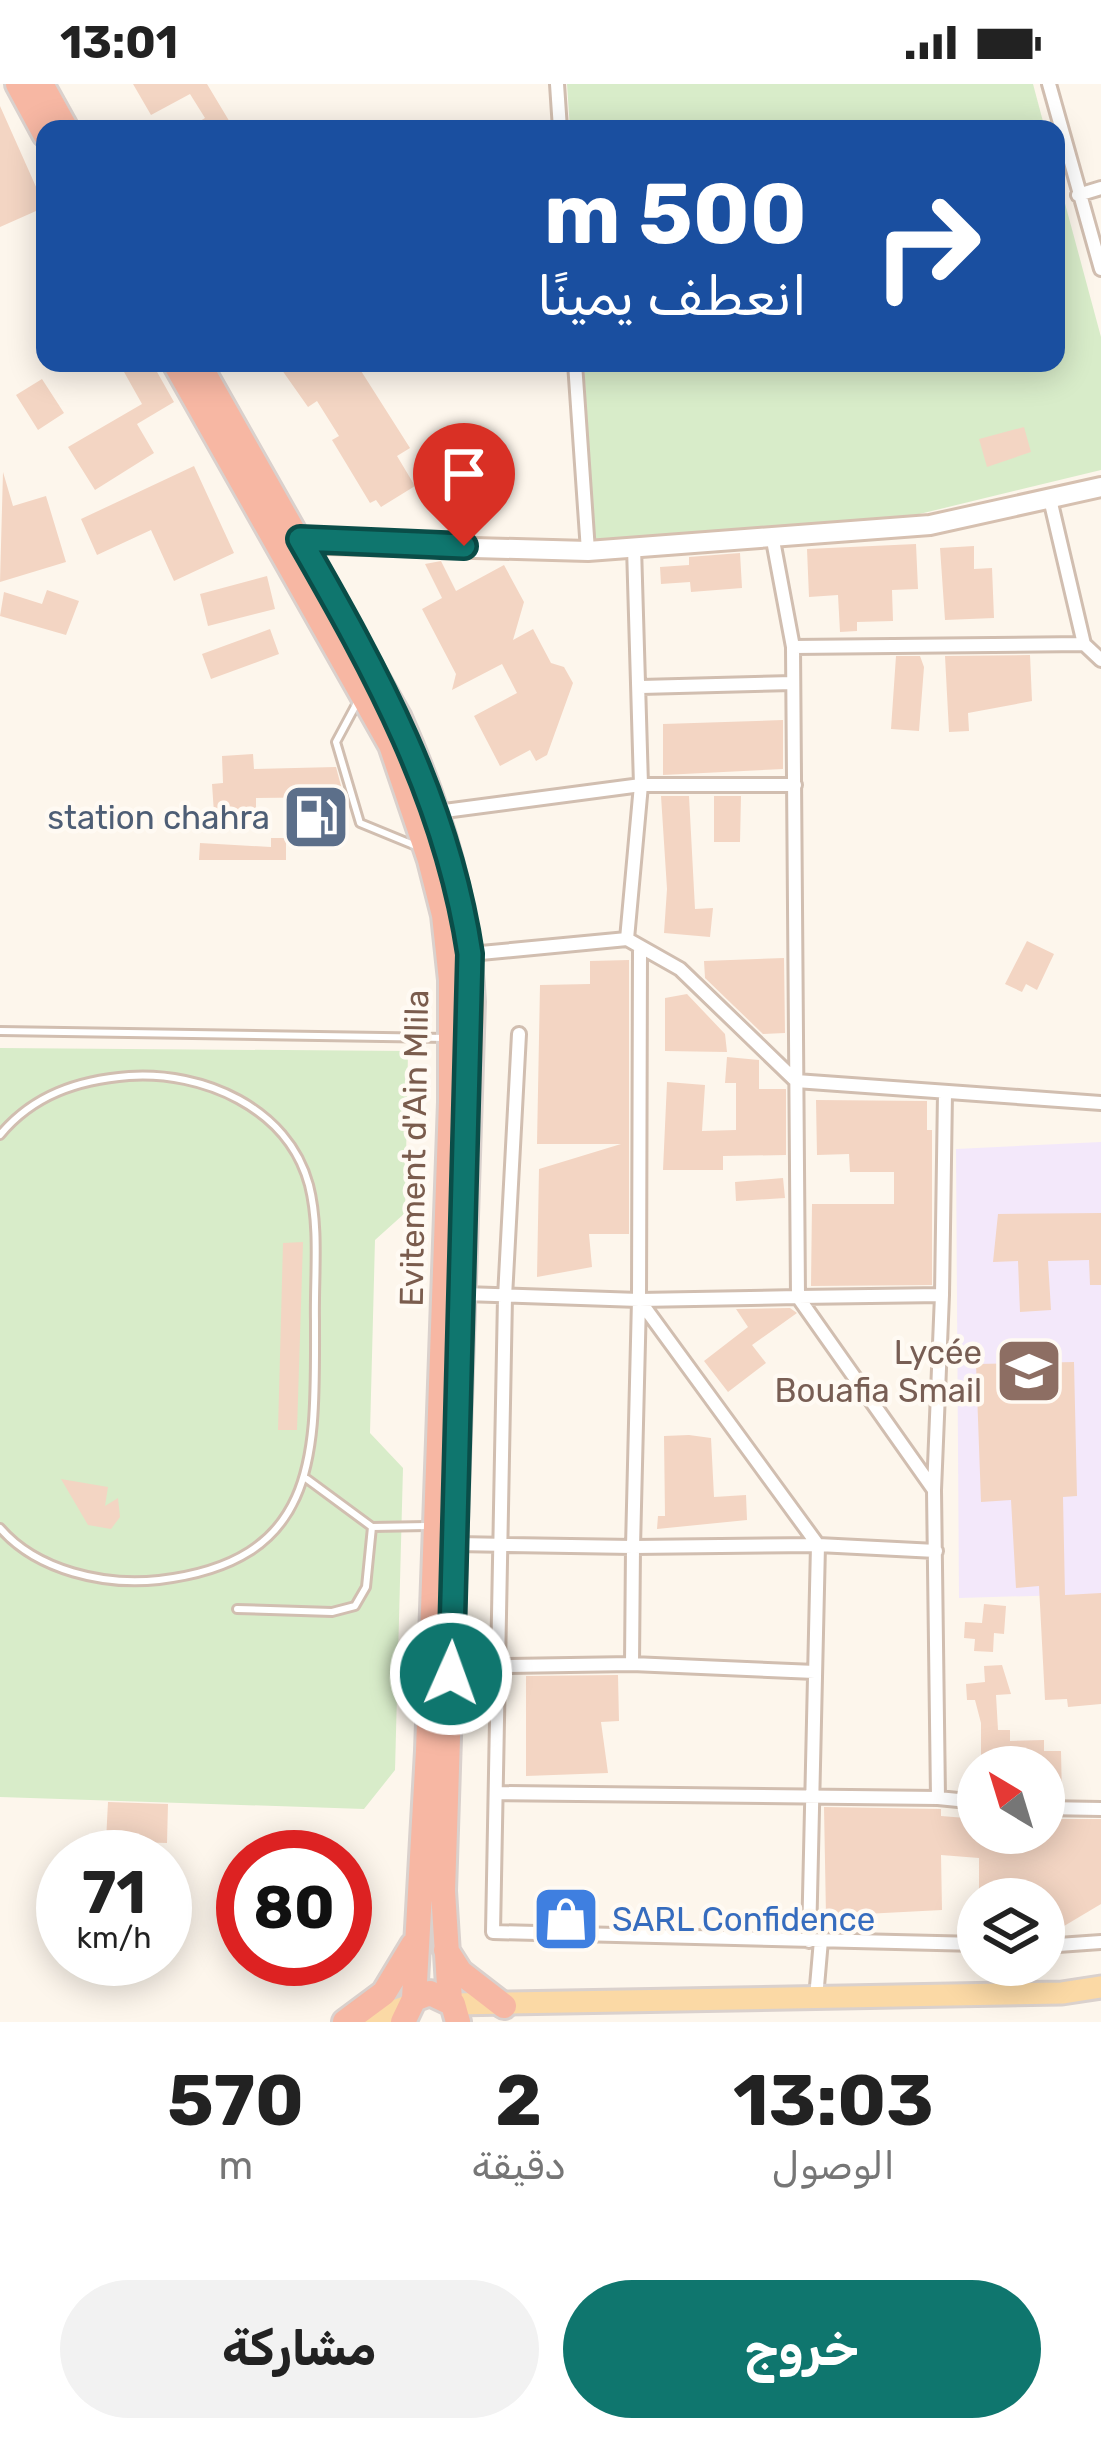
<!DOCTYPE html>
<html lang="ar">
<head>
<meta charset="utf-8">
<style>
	:root { --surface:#fff; --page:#f2f2f2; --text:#222; --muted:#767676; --accent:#0f766e }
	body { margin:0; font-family:Rubik,"Noto Sans Arabic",sans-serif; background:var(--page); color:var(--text); direction:rtl; height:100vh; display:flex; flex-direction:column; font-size:45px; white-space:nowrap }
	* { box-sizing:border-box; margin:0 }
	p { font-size:39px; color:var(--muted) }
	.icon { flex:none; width:66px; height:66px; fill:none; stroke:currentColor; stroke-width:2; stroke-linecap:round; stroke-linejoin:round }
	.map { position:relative; height:1938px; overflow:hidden; direction:ltr }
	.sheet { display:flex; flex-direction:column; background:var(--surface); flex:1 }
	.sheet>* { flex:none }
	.guide { position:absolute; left:36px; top:36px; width:1029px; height:252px; border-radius:24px; box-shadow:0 6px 30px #0003; direction:rtl; background:#1a4fa0; color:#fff; overflow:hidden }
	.needle { width:78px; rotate:322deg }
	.tools { position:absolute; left:957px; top:1662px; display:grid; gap:24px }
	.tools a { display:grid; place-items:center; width:108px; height:108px; border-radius:50%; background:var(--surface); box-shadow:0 6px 30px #0003; font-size:60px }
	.speed { position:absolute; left:36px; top:1746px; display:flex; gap:24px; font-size:60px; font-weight:700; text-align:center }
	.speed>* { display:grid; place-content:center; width:156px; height:156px; border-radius:50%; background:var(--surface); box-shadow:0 6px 30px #0003; line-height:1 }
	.speed small { font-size:30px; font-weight:400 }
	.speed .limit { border:18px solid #d22; background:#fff; color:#111 }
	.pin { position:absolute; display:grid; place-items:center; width:102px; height:102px; color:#fff; margin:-123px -51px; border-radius:50% 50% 50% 0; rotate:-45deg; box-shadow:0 0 12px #0007 }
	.pin .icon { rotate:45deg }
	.me { position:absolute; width:132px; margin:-66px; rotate:2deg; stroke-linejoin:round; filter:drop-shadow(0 0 9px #0008) }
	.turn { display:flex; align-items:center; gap:42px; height:252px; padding:0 60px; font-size:54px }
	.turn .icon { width:156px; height:156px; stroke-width:2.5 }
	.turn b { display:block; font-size:84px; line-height:102px }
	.eta { display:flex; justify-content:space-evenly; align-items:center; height:204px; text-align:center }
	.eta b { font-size:72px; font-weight:700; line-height:84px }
	.cta { display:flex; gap:24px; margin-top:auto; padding:24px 60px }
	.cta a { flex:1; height:138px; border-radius:72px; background:var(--accent); color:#fff; font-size:48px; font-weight:700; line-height:138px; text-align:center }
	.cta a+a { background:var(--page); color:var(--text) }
	.status { display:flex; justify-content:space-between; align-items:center; height:84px; padding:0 60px; background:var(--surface); direction:ltr }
	.status svg { height:33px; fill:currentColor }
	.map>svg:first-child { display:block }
</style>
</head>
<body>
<div class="status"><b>13:01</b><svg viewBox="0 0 49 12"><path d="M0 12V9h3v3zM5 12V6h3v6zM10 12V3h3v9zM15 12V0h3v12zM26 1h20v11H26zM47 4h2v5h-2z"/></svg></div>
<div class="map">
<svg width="1101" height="1938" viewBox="0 0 1101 1938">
	<rect width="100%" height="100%" fill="#fdf6ec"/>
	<path fill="#f3e8fa" d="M1101 1058V1510L959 1514 956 1065Z"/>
	<path fill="#d8ecc9" d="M567 0H1033L1045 45H570Z
		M1056 86 1101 253V386L907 433 594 457 584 279H1056Z
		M0 964 408 967 405 1129 375 1156 370 1349 403 1384 395 1686 364 1725 0 1713Z"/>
	<path fill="#f3d5c3" d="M133 0H207L234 45H187L205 34 190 10 151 31Z
		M0 22 45 123 0 143Z
		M119 279H152L174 318 137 340 154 369 95 406 68 363 142 320Z
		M277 279H356L410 364 397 372 415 402 381 423 376 416 370 419 332 356 339 352 317 317 308 323Z
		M42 295 64 329 38 346 16 311Z
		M1024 343 1031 368 987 383 979 355Z
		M194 382 234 469 174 497 151 446 97 471 81 435Z
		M3 388 13 422 46 412 66 478 0 498Z
		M916 460 918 505 892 506 893 537 857 538V547L840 548 838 511 809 513 807 465Z
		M974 462V485L992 484 994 534 945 536 940 464Z
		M740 469 742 504 691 508 690 498 661 500 660 483 689 481V473Z
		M441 477 456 507 504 481 524 518 513 556 533 545 551 579 564 583 573 599 547 671 536 677 530 666 500 682 474 632 517 609 502 580 452 606 456 590 422 525 442 514 425 480Z
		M267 492 275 525 208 542 200 510Z
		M47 506 79 517 66 551 0 532 4 508 42 520Z
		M270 545 279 570 211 595 202 570Z
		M1030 571 1032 617 968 629 969 647 949 648 945 572Z
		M896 572H920L924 583 919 647 891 645Z
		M783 636V685L663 691V640Z
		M253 670 254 685 336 683 344 713 256 714V726L214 729 212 700 223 699 222 672Z
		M661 712H689L695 825 713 824 710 853 664 849 667 805Z
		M714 712H741L740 758H714Z
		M271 754H286V776H199L200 759 271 763Z
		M1027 857 1054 870 1037 906 1026 900 1022 908 1005 900Z
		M784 874 785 949 763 950 705 894 704 877Z
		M629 876V1150H589L592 1183 537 1193 539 1085 621 1060H537L540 901 590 900V877Z
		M687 910 725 950 727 968 665 967V914Z
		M727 973 759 976V1005H786V1071L723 1072V1086H663L667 998 705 1001 702 1047 736 1046V999H725Z
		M816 1016 927 1017V1046H932V1201L811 1202 812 1120H894V1088H850L849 1070 817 1071Z
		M783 1094 785 1114 736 1117 735 1098Z
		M1101 1129V1201H1090L1089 1176 1048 1177 1051 1226 1020 1228 1018 1177 993 1178 998 1130Z
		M303 1158 297 1346H278L283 1159Z
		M790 1224 797 1229 752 1261 766 1279 728 1308 704 1277 748 1243 736 1225Z
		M1074 1278 1077 1412 1063 1413 1065 1511 1101 1509V1620L1068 1623 1067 1615 1045 1616 1039 1502 1016 1504 1011 1416 981 1418 976 1280Z
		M689 1351 711 1354 714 1413 746 1411 747 1436 657 1445 658 1432H665L664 1352Z
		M61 1395 108 1403 105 1422 118 1414 120 1433 111 1445 88 1441Z
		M984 1520 1006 1522 1004 1550 994 1549 993 1568 974 1567 975 1555 964 1554 965 1538 982 1539Z
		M1002 1581 1011 1610 996 1611 998 1646H1010V1657L1044 1656V1667H1061L1062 1714H1044V1683H981V1639L975 1616H967L966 1600 985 1598 984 1582Z
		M618 1591 619 1637 601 1638 608 1689 526 1692V1592Z
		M108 1718 168 1720 167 1759 106 1757Z
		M824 1723 941 1725V1732L978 1735V1749H1044V1735H1101V1820L1054 1848V1815H979V1774L941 1771 942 1826 826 1832Z
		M165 1792 184 1793 180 1838 165 1836Z"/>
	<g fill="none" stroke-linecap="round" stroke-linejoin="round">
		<defs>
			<path id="lane" d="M358 617 336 658 360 739 416 762
				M0 947 447 954
				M0 1051C33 1011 78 996 129 992 202 987 288 1023 309 1101 320 1144 314 1193 315 1237 315 1367 322 1477 159 1496 105 1502 37 1487 0 1444
				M307 1395 372 1443 427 1442
				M237 1525 332 1528 355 1522 366 1503 372 1443"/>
			<path id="street" d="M557 0 560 45
				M1049 0 1101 185
				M1078 111 1101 104
				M575 279 588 467
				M1084 560 1101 576
				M793 563 1084 560 1050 415
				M641 603 793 599
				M437 728 641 701H795
				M627 855 641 701 634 463
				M470 870 627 855 680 885 796 997 1101 1019
				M519 950 505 1213 493 1848 978 1860
				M945 1009 942 1211 798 1213 934 1406 938 1714 978 1718
				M464 1210 639 1216 640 867
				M639 1216 798 1213 793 563 772 451
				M639 1216 633 1463 818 1461 809 1857
				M640 1217 818 1461 936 1467
				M934 1406 942 1211
				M456 1460 633 1463 632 1580
				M501 1582 632 1580 815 1588
				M497 1709 938 1714
				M1044 1724 1101 1725
				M1044 1862 1101 1858
				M816 1914 821 1856"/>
			<path id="secondary" d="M292 459 588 467 930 441 1101 403"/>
			<path id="primary" d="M453 1920 1062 1909 1101 1903
				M363 1938 408 1922"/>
			<path id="highway" d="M18 0 45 50
				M41 0 66 45
				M175 279 391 661 430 776 444 831 451 896V1018L428 1667 414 1915
				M198 279 399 634C440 727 467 816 472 918L443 1807 450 1917
				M446 1866 460 1888 504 1922
				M345 1938 384 1909 413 1861
				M403 1938 414 1915 430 1909 453 1920 458 1938"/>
		</defs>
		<use href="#lane" stroke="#d1beb0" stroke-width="12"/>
		<use href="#street" stroke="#d1beb0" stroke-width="18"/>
		<use href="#secondary" stroke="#d6c0b0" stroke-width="24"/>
		<use href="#primary" stroke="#dad1cd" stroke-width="27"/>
		<use href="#highway" stroke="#dad1cd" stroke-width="30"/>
		<use href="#lane" stroke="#fff" stroke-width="6"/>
		<use href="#street" stroke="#fff" stroke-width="12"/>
		<use href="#secondary" stroke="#fff" stroke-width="18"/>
		<use href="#primary" stroke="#fbd9a5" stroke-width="21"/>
		<use href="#highway" stroke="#f7b7a3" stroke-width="24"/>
	</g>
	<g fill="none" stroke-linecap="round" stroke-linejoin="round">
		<defs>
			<path id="route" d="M451 1590 470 870C447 716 377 589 300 455L464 462"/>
		</defs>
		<use href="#route" stroke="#0a4d48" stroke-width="30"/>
		<use href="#route" stroke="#0f766e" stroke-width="21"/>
	</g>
	<defs>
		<symbol id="fuel-square" viewBox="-11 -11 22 22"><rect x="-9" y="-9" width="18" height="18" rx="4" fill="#5c6f8a" stroke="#fffaf3"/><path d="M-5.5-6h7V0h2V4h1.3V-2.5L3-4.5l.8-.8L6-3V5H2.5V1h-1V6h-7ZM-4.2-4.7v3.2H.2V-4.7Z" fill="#fff"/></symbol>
		<symbol id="school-square" viewBox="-11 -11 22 22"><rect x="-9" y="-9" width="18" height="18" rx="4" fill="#8d6e63" stroke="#fffaf3"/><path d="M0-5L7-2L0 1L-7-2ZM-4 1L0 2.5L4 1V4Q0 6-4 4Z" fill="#fff"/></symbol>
		<symbol id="shop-square" viewBox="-11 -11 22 22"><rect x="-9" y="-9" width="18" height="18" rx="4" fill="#3f7fe0" stroke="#fffaf3"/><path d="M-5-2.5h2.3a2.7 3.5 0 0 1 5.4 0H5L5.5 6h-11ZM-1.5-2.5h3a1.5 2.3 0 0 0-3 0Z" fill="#fff"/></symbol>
	</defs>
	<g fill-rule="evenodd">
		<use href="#fuel-square" x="278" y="695" width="76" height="76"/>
		<use href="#school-square" x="991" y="1249" width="76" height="76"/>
		<use href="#shop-square" x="528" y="1797" width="76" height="76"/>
	</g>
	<g text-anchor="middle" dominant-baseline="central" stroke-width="9" stroke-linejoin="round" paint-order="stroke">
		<g font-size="33" fill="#4e5e75" stroke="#fffaf3" text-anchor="end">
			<text x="270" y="733">station chahra</text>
		</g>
		<g font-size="33" fill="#7a5c4d" stroke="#fffaf3">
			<text transform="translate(414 1064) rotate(-89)">Evitement d'Ain Mlila</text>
		</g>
		<g font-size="33" fill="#785e54" stroke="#fffaf3" text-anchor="end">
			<text x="982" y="1268">Lycée<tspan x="982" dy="38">Bouafia Smail</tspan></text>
		</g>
		<g font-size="33" fill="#366cbe" stroke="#fffaf3" text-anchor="start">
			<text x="612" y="1835">SARL Confidence</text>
		</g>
	</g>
</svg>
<div class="tools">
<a><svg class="needle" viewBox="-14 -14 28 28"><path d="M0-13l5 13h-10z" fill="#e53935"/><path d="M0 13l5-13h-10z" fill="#767676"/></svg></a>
<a><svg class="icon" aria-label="layers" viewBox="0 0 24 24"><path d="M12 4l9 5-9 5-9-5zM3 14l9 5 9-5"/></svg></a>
</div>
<div class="speed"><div>71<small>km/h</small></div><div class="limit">80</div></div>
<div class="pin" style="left:464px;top:462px;background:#d93025"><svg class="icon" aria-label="arrive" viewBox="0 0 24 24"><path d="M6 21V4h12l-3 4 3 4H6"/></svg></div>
<svg class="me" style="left:451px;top:1590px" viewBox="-20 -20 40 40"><circle r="17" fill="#0f766e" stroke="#fff" stroke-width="3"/><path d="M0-11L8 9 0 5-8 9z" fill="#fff"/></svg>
<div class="guide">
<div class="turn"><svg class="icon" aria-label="right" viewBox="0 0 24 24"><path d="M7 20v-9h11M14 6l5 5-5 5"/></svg><div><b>500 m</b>انعطف يمينًا</div></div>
</div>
</div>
<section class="sheet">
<div class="eta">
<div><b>13:03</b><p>الوصول</p></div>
<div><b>2</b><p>دقيقة</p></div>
<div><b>570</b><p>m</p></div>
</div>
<div class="cta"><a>خروج</a><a>مشاركة</a></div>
</section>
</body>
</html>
